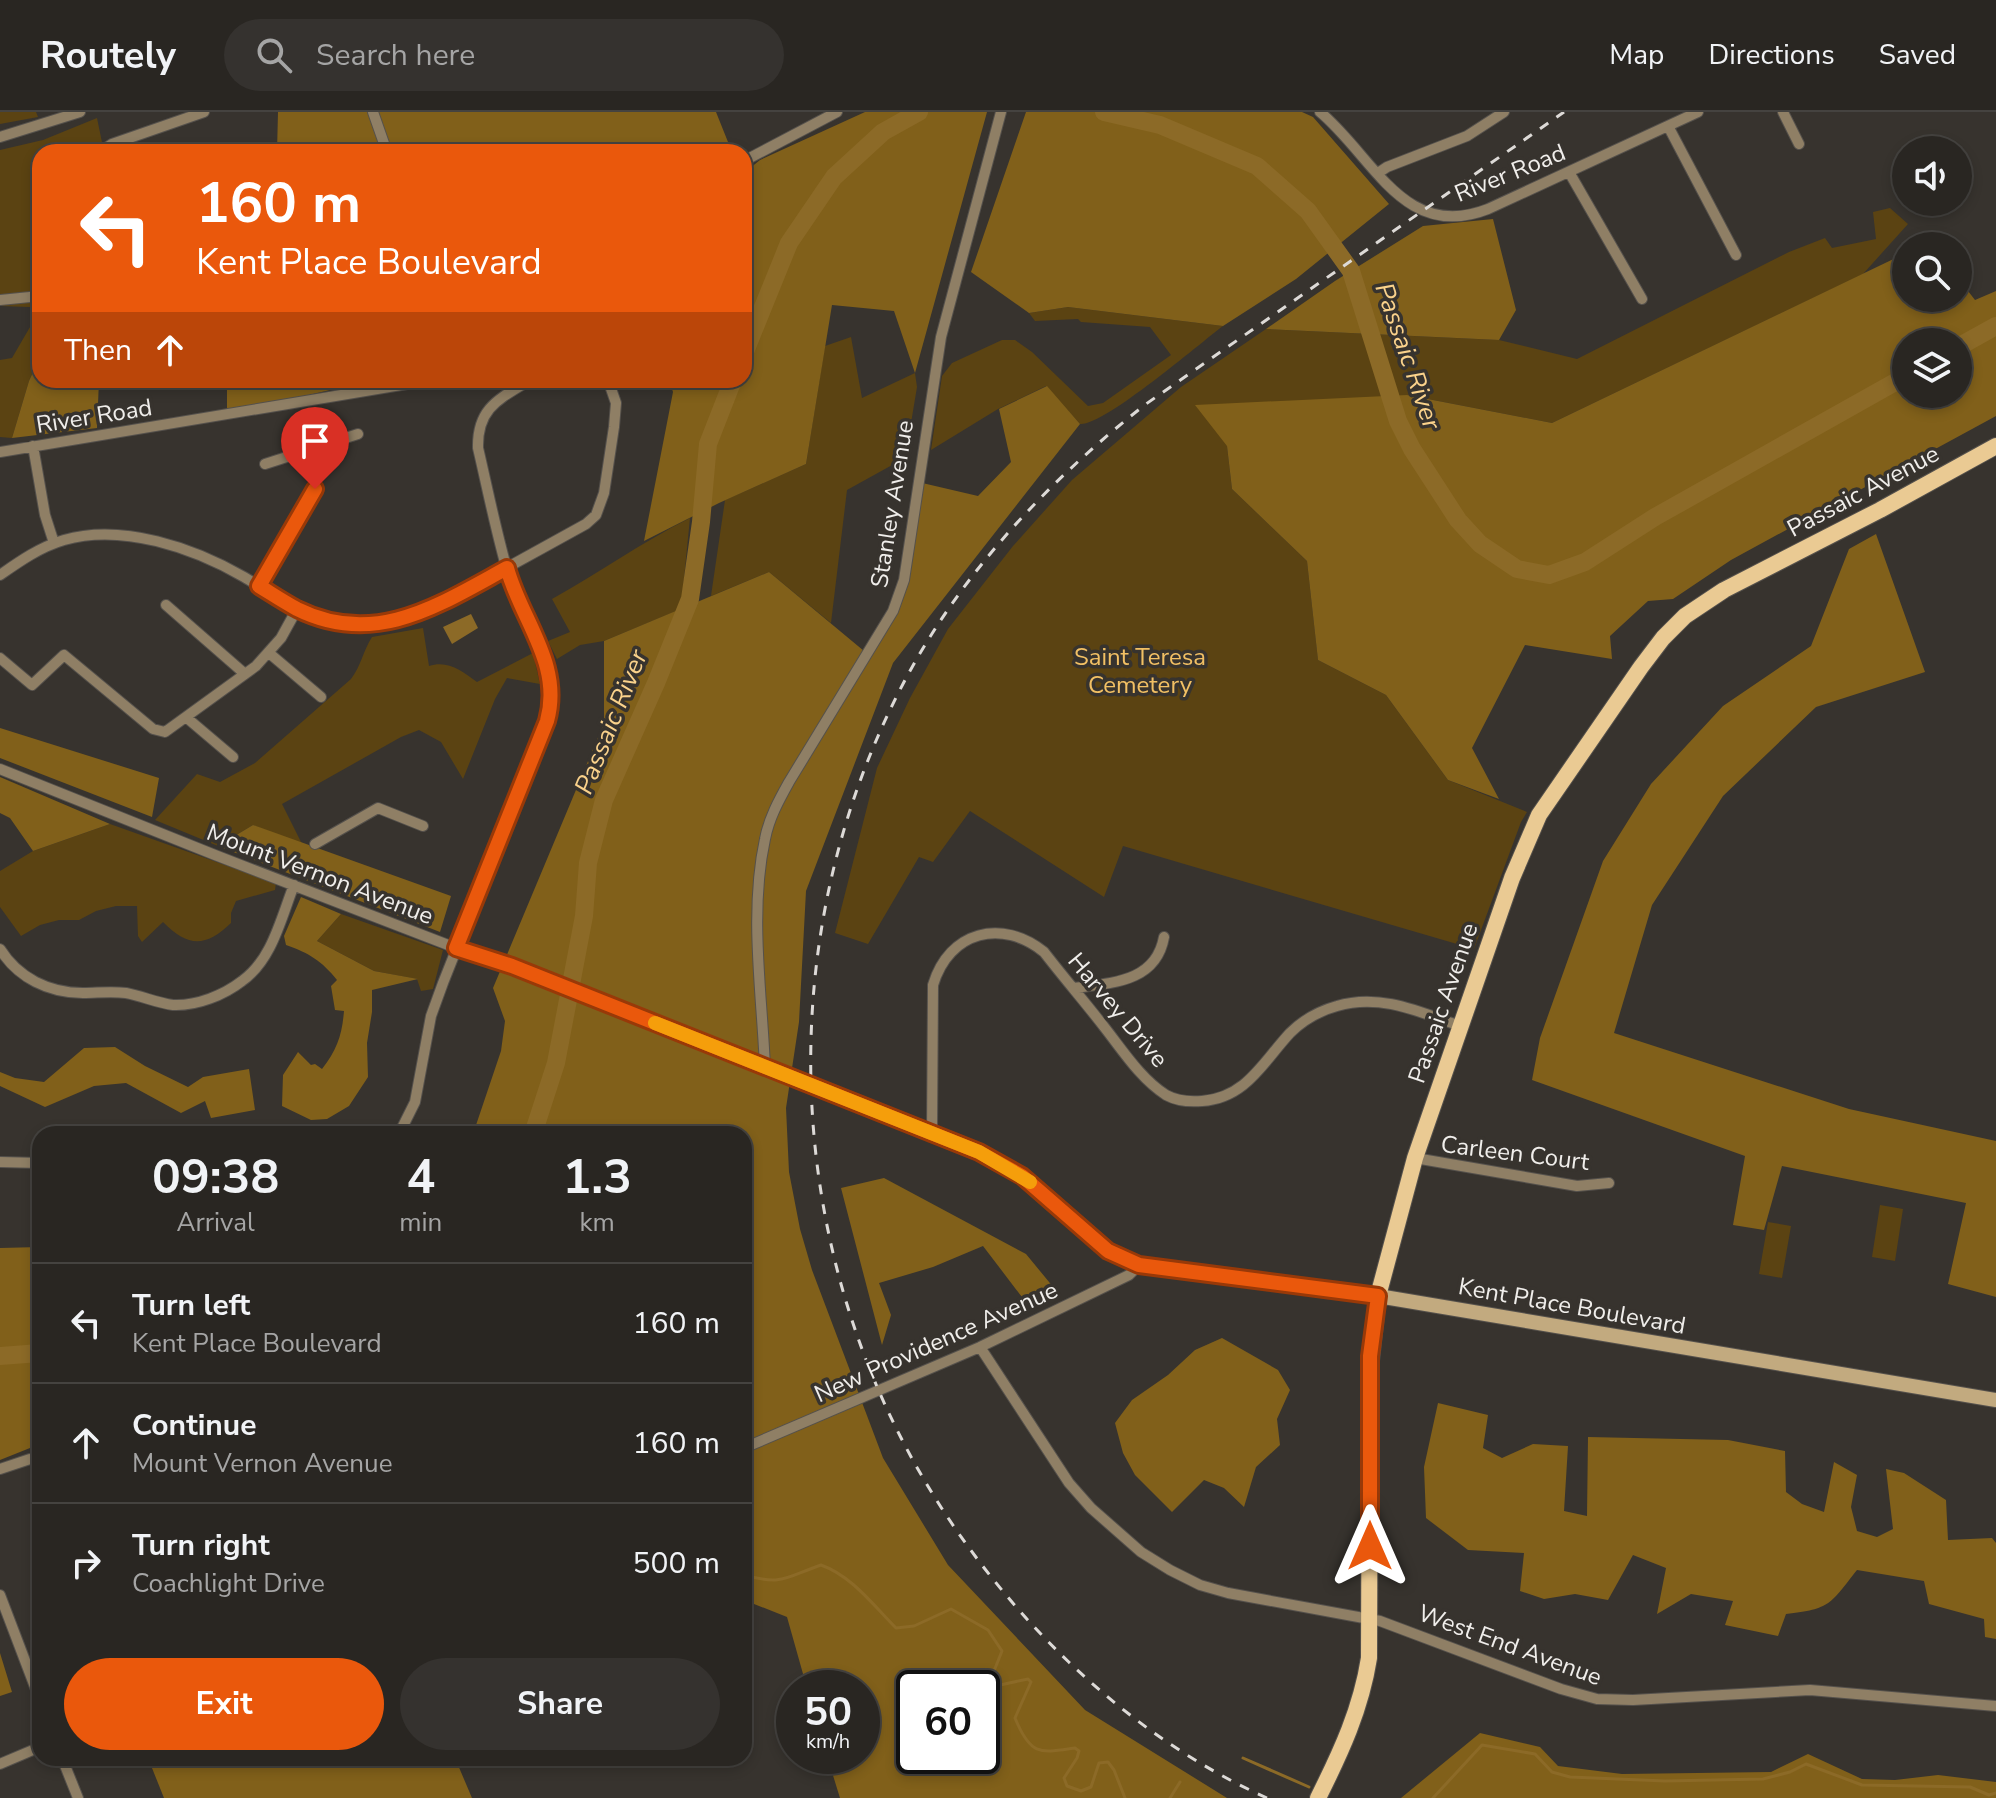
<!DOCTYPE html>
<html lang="en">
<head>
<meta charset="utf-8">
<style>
	:root { --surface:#292622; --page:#35322f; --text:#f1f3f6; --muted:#a5a5a5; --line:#454340; --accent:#ea580c }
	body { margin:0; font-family:"Nunito Sans",sans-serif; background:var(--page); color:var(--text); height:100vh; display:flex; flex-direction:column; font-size:30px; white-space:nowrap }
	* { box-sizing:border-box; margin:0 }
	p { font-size:26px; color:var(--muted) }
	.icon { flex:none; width:44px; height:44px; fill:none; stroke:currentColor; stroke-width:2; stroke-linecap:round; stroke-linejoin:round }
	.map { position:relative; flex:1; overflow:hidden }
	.side { position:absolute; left:32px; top:1014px; width:720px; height:640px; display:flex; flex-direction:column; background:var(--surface); border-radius:24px; box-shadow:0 4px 12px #0003,0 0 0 2px var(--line) }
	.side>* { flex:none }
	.guide { position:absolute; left:32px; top:32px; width:720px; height:244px; border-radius:24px; box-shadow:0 4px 12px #0003,0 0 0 2px var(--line); background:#ea580c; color:#fff; overflow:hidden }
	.controls { position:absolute; left:1892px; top:24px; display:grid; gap:16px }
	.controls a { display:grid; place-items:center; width:80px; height:80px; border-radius:50%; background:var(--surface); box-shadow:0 4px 12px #0003,0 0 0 2px var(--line); font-size:40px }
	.speed { position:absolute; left:776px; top:1558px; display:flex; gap:16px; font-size:40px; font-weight:700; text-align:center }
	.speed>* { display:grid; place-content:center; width:104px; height:104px; border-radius:50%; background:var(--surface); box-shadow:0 4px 12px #0003,0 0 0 2px var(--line); line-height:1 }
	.speed small { font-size:20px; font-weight:400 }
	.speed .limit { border:4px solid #111; border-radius:12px; background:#fff; color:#111 }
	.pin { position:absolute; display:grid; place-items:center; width:68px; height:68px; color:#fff; margin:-82px -34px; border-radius:50% 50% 50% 0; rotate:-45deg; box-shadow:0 0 8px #0007 }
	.pin .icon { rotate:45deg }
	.me { position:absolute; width:88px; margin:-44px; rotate:0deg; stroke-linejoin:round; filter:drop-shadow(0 0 6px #0008) }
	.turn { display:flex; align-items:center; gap:28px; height:168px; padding:0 32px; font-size:36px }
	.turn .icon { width:104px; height:104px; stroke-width:2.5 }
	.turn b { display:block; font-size:56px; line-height:68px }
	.then { display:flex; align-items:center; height:76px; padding:0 32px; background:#0003; gap:16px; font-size:30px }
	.eta { display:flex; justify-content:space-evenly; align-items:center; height:136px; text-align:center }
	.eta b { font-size:48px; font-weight:700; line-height:56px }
	.cta { display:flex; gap:16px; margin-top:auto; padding:16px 32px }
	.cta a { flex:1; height:92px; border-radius:48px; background:var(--accent); color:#fff; font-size:32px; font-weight:700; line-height:92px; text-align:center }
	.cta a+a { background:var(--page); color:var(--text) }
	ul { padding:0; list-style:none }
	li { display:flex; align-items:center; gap:24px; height:120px; padding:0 32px; border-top:2px solid var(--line) }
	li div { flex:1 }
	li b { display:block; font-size:30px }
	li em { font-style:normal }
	header { display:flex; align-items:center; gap:48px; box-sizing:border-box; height:112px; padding:0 40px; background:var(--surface); border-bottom:2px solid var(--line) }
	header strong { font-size:38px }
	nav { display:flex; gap:44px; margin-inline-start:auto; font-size:28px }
	.search { width:560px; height:72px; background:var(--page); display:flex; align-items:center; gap:20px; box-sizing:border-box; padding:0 28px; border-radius:44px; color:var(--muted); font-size:30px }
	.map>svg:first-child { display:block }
</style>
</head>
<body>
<header>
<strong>Routely</strong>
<div class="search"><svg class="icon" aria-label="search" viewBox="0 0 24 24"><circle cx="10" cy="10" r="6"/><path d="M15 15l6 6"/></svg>Search here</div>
<nav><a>Map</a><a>Directions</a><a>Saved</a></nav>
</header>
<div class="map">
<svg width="1996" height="1686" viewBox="0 0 1996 1686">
	<rect width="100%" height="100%" fill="#37332e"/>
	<path fill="#5b4312" d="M0 0H36L38 5 0 12Z
		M97 6 104 40H40V245L29 269 12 326 0 325V248L12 246 37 203 30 195 0 194V38L43 28Z
		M1890 96 1908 112 1863 162 1552 311 1407 283 1227 334 1232 377 1307 449 1318 548 1386 583 1448 668 1527 700 1521 710 1474 837 1123 734 1104 785 970 699 933 750 919 745 868 832 835 821 877 656 910 586 948 517 1013 434 1072 368 1181 275 1266 217 1499 228 1577 247 1789 140 1825 126 1832 136 1876 127 1873 100Z
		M1068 195 1223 214C1199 232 1104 314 1080 312L1046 274 998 297 931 338 942 264 952 251 1002 228H1015L1032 240 1088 294 1103 291 1171 243 1150 215 1081 210 1078 207 1035 209 1029 201Z
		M851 225 862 286 915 261 917 275 903 359 894 352 847 378 831 511 769 460 711 484 725 388 806 352 825 234Z
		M690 406 681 497 604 529 580 533 557 547 548 529 570 520 552 487C599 461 642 430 690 406Z
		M423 516 429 554C448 548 462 559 477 570L533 541 540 572 507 566 495 587 463 667 441 630 419 618 401 625 282 692 302 732 253 713 218 734 155 708 197 662 220 670 255 651 351 567C361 554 363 539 372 525Z
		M110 712 276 771 275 778 236 789 231 801V811C205 836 188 835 163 810L142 830 138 824 137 794H116L96 799 79 808H59L40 813 21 824 0 795V759L33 739Z
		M341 802 443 838 433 877 421 879 417 867 374 859 317 829Z
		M1880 1093 1903 1097 1895 1149 1872 1145Z
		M1768 1110 1791 1114 1782 1166 1759 1162Z"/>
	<path fill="#81601a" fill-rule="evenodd" d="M278 0H716L732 40H277Z
		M865 0H987L915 261 894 199 832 193 806 352 719 391 644 429 673 280 669 268H744V61L760 48Z
		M1026 0H1302L1313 5 1389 92 1296 167 1223 214 1068 195 1029 201 971 160Z
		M1493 107 1516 198 1499 228 1266 217 1335 169 1423 114Z
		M1906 141V186H1958V166L1975 188 1996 179V304L1731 448 1673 487 1648 489 1610 524 1612 547 1525 533 1472 636 1499 687 1448 668 1386 583 1318 548 1307 449 1232 377 1227 334 1195 293 1407 283 1552 311ZM1906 230H1958V282H1906Z
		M40 245V268H99L97 316 12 326 29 269Z
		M227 268H373L227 302Z
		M1047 274 1080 312 893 551 806 779 799 910 786 996 789 1060 800 1117 812 1158 883 1346 948 1453 1085 1598 1227 1686H840L827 1644H862V1576H807L787 1505 744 1488V1022H473L501 939 505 909 493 876 604 611V529L769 460 870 544 903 482 918 370 978 384 1011 350 999 297ZM914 1576H982V1644H914Z
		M1876 422 1925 560 1816 595 1723 684 1652 793 1614 921 1849 997 1996 1029V1185L1948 1172 1966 1091 1782 1054 1764 1118 1733 1113 1745 1044 1532 968 1540 926 1603 749 1651 672 1723 594 1811 534 1849 437Z
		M0 616 159 666 152 705 0 646Z
		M0 665 110 712 33 739 10 706 0 701Z
		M253 713 451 784 440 820 218 734Z
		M301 785 341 802 317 829 374 859 418 867 372 878V900L367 931 368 965 349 994 327 1007 311 1008 282 994 283 963 298 940 311 953 315 952 322 957C337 938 342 923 344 899L335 898 331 874 337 868C322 849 309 841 286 833L284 824Z
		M115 935 145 954 188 975 203 965 249 957 255 998 211 1006 205 989 181 1001 126 971 94 974 45 995 0 974V960L15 966 44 970 84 936Z
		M884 1066 1026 1142 1054 1176 1028 1193 983 1134 933 1155 879 1171 891 1203 882 1233 841 1076Z
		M40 1135V1361L30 1336 0 1348V1136Z
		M1222 1226 1278 1258 1290 1278 1277 1307 1280 1333 1256 1355 1244 1395 1224 1376 1204 1368 1172 1400 1135 1363 1123 1341 1115 1311 1132 1288 1168 1263 1195 1238Z
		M1438 1291 1488 1303 1483 1336 1502 1346 1533 1332 1568 1334 1564 1399 1587 1404 1588 1325 1728 1328 1785 1339 1786 1380 1802 1392 1824 1400 1834 1350 1857 1363 1851 1395 1857 1419 1877 1425 1893 1417 1886 1357 1904 1361 1946 1388 1948 1428 1992 1426 1996 1431V1527L1985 1525 1984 1507 1929 1492 1924 1469 1857 1458C1830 1492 1831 1497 1786 1502L1778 1524 1725 1513 1733 1489 1691 1482 1657 1502 1666 1456 1633 1443 1608 1488 1575 1482 1544 1487 1520 1479 1524 1441 1468 1438 1426 1406 1424 1355Z
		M0 1541 12 1580 0 1584Z
		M1480 1621 1540 1635 1558 1654 1622 1662 1771 1660 1808 1642 1862 1667 1895 1668 1938 1663 1996 1670V1686H1401Z
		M148 1646H455L472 1686H164Z"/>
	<path fill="#8c6a27" d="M471 502 478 516 452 532 443 515Z"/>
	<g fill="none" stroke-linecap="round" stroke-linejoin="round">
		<path stroke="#8c6a27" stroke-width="3" d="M744 1463C783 1474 786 1465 821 1453 852 1464 874 1494 896 1516L914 1514 951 1497 988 1518 1002 1539 994 1559 1000 1573 1028 1567 1031 1570 1015 1606C1031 1645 1041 1641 1075 1636L1079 1639 1077 1646 1064 1666 1067 1674 1081 1679 1091 1675 1099 1651 1108 1650 1114 1658 1125 1686
			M1243 1646 1309 1675
			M1170 1686 1180 1670
			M1433 1686 1482 1633 1535 1642 1552 1660 1570 1665 1665 1669 1763 1667 1790 1660 1806 1652 1862 1673 1970 1675 1989 1683 1996 1681"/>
		<path stroke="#8c6a27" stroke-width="18" d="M1104 0 1160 13 1257 54 1308 99 1351 159 1398 309 1412 337 1458 408 1480 432 1517 457 1549 463 1585 450 1655 405 1906 264
			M1958 235 1996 214
			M744 242 789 131 834 65 883 20 919 0
			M533 1022 556 951 584 804 588 751 604 688 656 571 690 487 701 410 708 332 733 268
			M0 1244 40 1241"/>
		<defs>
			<path id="street" d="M373 0 387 40
				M1320 0C1374 45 1404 130 1488 97L1698 0
				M1783 0 1799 32
				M1668 14 1736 143
				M0 25 80 0
				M100 40 112 32 204 0
				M744 49 837 0
				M1569 60 1642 187
				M1378 61 1387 55 1467 24 1504 0
				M0 188 40 184
				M33 334 45 403 54 431
				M0 340 431 268
				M265 352 358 322
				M0 463C20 449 40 435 64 428 122 411 194 436 244 465 281 487 316 512 361 512 410 513 449 487 490 465 522 447 554 430 586 412L596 403 604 381 614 315 616 291 608 268
				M259 474 313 383 316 370 306 339
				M166 493 245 562
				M269 541 321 585
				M0 546 32 573 64 543 153 617 165 620 256 554 281 526 297 497
				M187 606 233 645
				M0 657 215 743 456 836 512 854 979 1040 1022 1064 1108 1139 1139 1153 1378 1184
				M315 732 378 696 423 714
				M0 837C18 866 49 881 83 881 97 881 111 879 126 881 142 884 157 891 173 893 197 894 224 883 242 869 272 848 281 806 294 773
				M1074 876C1112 871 1156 870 1164 825
				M765 956C762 881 749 801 765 727 769 706 779 688 789 670L893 499 904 468 941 225 1001 0
				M399 1022 415 990 431 904 443 871 547 609C563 552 527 525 512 475 498 430 489 383 478 336 477 296 499 287 530 268
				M932 1022 933 873C949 819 1002 806 1044 840 1064 866 1085 890 1105 916 1123 939 1141 967 1166 983 1177 989 1190 990 1202 989 1246 986 1263 950 1290 921 1303 908 1319 899 1337 894 1380 881 1420 900 1460 914
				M1415 1046 1577 1074 1609 1071
				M0 1050 40 1051
				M980 1235 1069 1371 1091 1396 1141 1440 1170 1458 1200 1473 1228 1481 1380 1509 1561 1577 1597 1587 1633 1588 1810 1578 1996 1594
				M744 1336 980 1235 1129 1163 1139 1153
				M0 1357 30 1347
				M0 1483 40 1588
				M62 1646 78 1686
				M0 1652 40 1635"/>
			<path id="secondary" d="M1378 1184 1996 1288"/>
			<path id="primary" d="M1318 1686C1341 1640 1361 1597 1369 1546L1370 1258 1378 1184 1415 1046 1512 766 1539 703 1641 555 1663 526 1685 504 1724 478 1880 398 1996 334"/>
		</defs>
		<use href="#street" stroke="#55514c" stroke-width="12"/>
		<use href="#secondary" stroke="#55514c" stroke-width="16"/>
		<use href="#primary" stroke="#55514c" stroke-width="18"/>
		<use href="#street" stroke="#8f7f65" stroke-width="10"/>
		<use href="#secondary" stroke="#c2aa7f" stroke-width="14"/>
		<use href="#primary" stroke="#eaca93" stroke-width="16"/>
		<path stroke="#dddad7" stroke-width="3" stroke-dasharray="10 10" stroke-linecap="butt" d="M1267 1686C1142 1630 1035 1531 957 1419 784 1171 762 839 904 570 962 460 1049 368 1146 292L1564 0"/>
	</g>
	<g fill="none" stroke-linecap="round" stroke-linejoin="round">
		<defs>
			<path id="route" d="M315 377 259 474C272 482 284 490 297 497 375 536 439 493 507 456 521 508 563 552 547 609L456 836 512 854 979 1040 1022 1064 1108 1139 1139 1153 1378 1184 1370 1244V1434"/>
		</defs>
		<use href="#route" stroke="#983908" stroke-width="20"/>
		<use href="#route" stroke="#ea580c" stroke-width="14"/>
		<path stroke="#f59e0b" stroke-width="14" d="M655 911 979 1040 1030 1070"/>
	</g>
	<g text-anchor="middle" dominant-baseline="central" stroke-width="7" stroke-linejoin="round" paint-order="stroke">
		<g font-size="24" fill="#f0eeeb" stroke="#37332e">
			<text transform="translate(1510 61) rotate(-22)">River Road</text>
			<text transform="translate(94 304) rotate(-9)">River Road</text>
			<text transform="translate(1863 379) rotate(-28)">Passaic Avenue</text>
			<text transform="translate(892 392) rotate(-81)">Stanley Avenue</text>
			<text transform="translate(320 762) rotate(21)">Mount Vernon Avenue</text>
			<text transform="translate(1443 891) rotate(-71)">Passaic Avenue</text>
			<text transform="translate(1118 898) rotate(50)">Harvey Drive</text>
			<text transform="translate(1515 1041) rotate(7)">Carleen Court</text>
			<text transform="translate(1572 1194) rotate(10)">Kent Place Boulevard</text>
			<text transform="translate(936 1230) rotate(-24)">New Providence Avenue</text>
			<text transform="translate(1510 1533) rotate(20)">West End Avenue</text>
		</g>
		<g font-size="24" fill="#f2c064" stroke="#37332e">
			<text x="1140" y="545">Saint Teresa<tspan x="1140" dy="28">Cemetery</tspan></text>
		</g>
		<g font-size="26" font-style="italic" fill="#fad28b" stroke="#37332e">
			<text transform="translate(1408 244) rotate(71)">Passaic River</text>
			<text transform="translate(611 610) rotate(-68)">Passaic River</text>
		</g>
	</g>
</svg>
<div class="controls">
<a><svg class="icon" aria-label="sound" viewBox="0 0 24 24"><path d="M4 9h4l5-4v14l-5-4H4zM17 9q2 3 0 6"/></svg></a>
<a><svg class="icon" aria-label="search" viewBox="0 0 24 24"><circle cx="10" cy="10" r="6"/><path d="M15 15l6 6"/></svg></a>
<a><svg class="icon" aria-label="layers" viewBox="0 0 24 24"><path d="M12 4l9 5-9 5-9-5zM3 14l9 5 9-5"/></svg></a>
</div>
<div class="speed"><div>50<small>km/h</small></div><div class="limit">60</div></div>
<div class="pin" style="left:315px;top:377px;background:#d93025"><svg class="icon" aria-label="arrive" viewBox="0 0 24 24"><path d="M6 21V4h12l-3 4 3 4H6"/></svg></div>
<svg class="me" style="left:1370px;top:1434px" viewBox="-20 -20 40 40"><path d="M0-17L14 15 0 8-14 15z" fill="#ea580c" stroke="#fff" stroke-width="4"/></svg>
<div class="guide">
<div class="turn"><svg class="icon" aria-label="left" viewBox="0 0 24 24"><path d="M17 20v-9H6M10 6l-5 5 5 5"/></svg><div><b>160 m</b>Kent Place Boulevard</div></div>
<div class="then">Then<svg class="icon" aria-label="ahead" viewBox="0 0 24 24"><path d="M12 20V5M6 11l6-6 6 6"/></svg></div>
</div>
<section class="side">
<div class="eta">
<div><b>09:38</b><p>Arrival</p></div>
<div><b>4</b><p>min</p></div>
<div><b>1.3</b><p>km</p></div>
</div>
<ul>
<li><svg class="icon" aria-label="left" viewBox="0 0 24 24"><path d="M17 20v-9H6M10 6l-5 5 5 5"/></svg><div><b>Turn left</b><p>Kent Place Boulevard</p></div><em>160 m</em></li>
<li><svg class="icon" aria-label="ahead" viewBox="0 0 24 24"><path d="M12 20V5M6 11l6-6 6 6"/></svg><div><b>Continue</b><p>Mount Vernon Avenue</p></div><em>160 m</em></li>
<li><svg class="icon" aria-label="right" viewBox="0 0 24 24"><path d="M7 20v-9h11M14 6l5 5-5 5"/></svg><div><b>Turn right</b><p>Coachlight Drive</p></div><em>500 m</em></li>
</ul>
<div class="cta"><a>Exit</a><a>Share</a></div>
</section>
</div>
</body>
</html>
